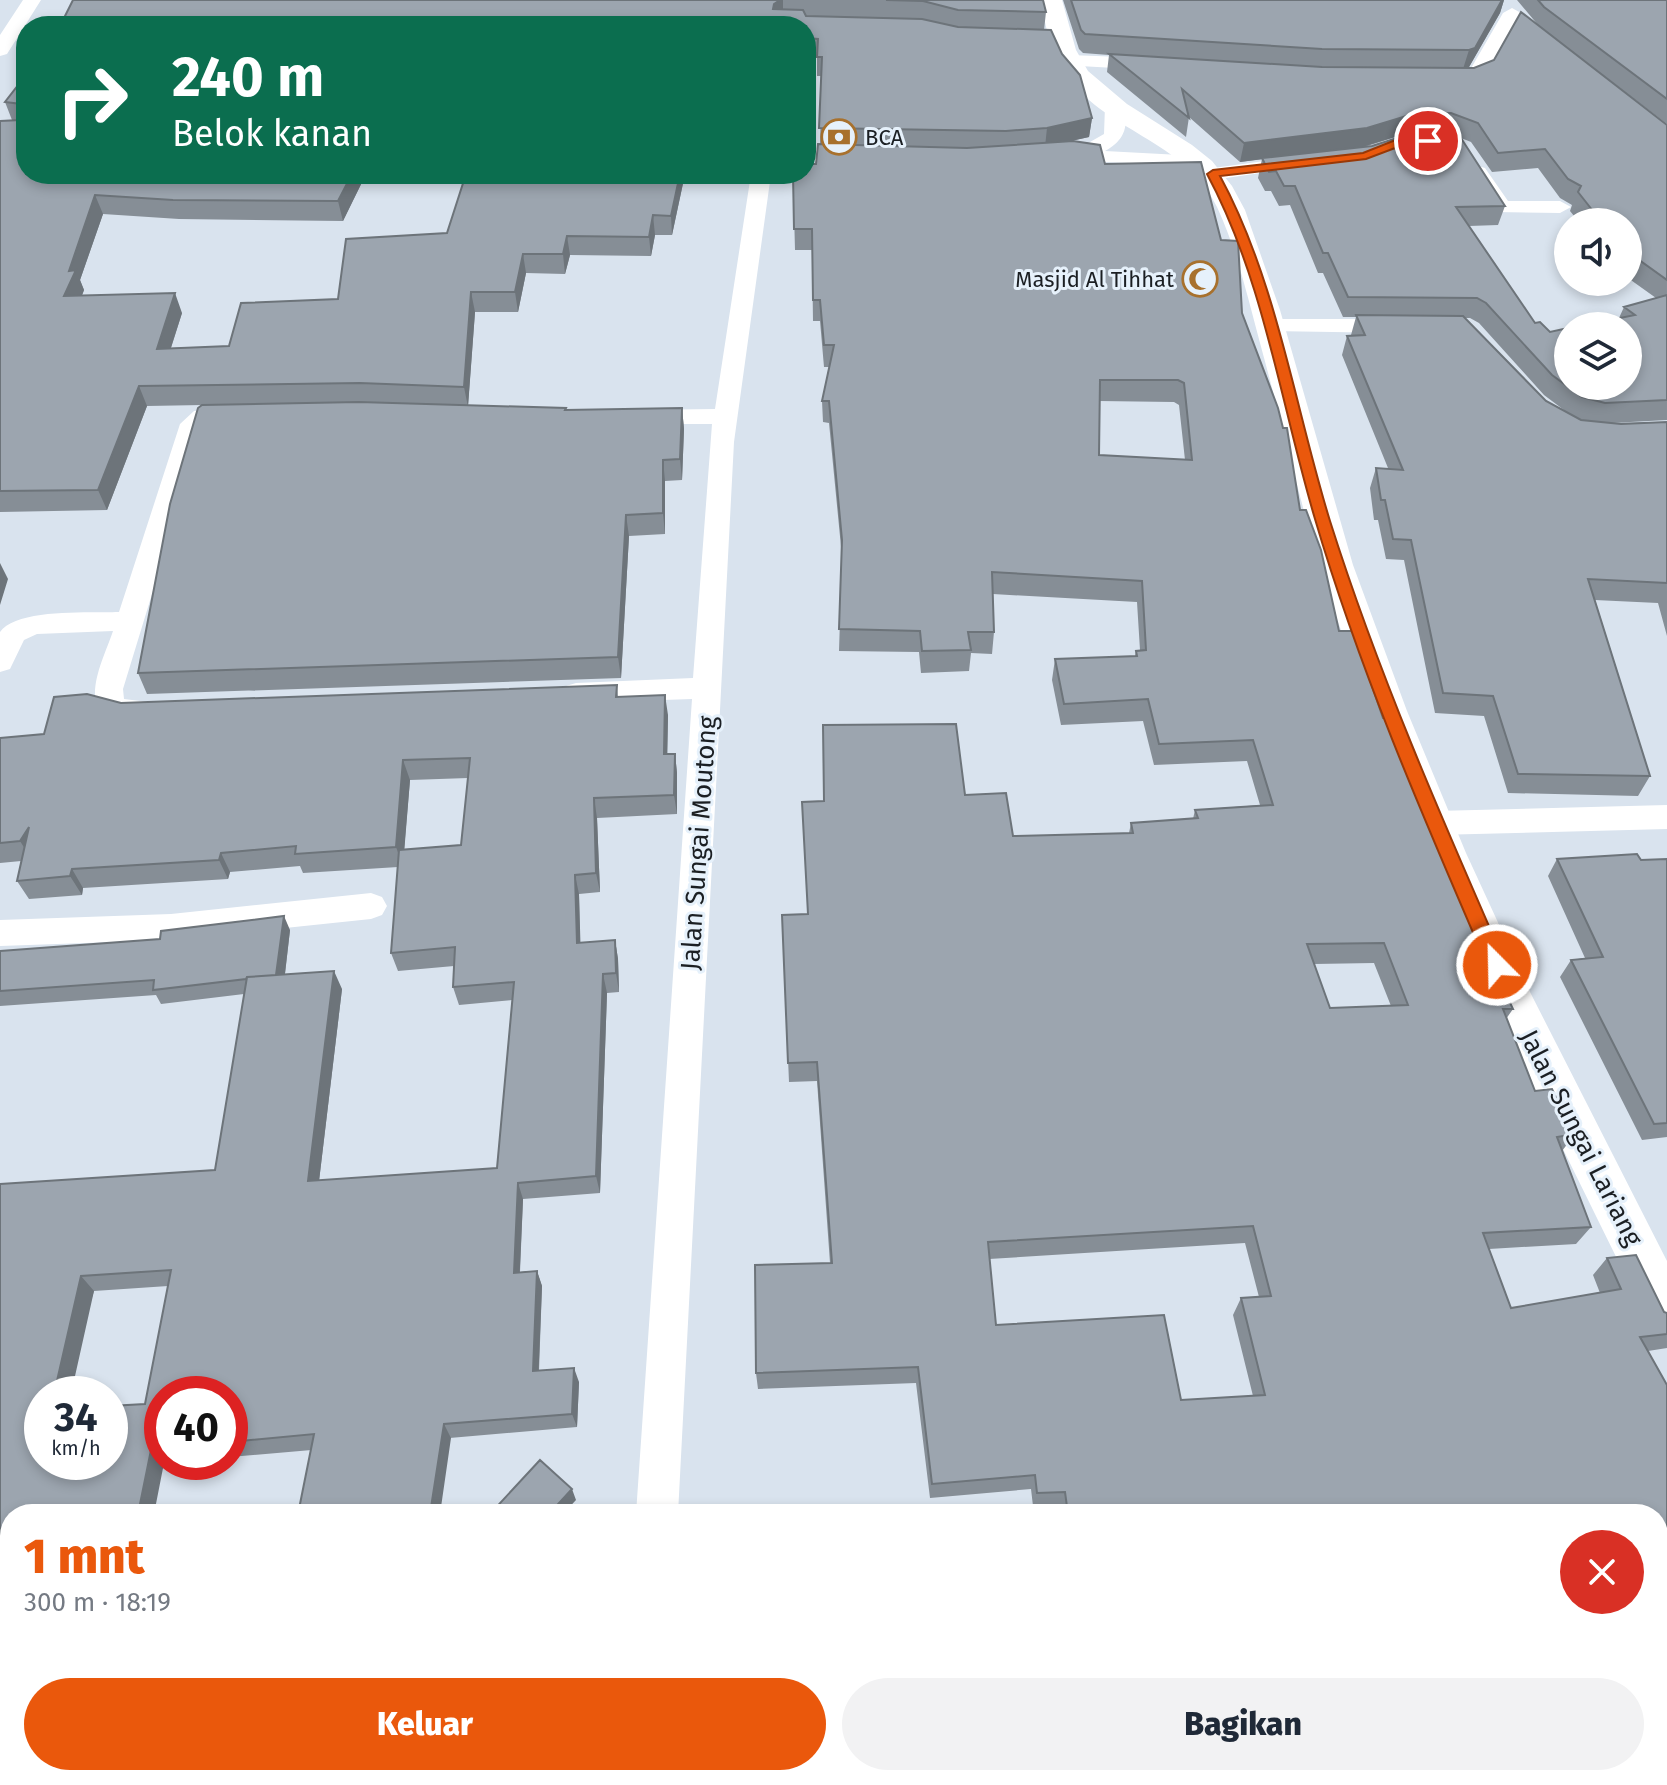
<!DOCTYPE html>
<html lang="id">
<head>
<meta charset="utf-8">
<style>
	:root { --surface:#fff; --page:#f2f2f3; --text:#1f2937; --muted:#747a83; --accent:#ea580c }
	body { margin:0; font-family:"Fira Sans",sans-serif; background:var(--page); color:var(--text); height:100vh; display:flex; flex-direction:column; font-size:30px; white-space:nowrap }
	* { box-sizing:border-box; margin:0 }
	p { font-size:26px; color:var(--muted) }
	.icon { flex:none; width:44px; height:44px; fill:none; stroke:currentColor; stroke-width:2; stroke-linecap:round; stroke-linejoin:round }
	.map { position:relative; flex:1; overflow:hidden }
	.details { position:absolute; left:0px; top:1504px; width:1668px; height:282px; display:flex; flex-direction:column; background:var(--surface); border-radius:32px 32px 0 0; box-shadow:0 4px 12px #0003 }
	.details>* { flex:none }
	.banner { position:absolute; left:16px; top:16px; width:800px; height:168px; border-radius:32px; box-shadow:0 4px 12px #0003; background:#0b6e4f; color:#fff; overflow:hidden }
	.controls { position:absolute; left:1554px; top:208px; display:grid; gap:16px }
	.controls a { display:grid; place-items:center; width:88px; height:88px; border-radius:50%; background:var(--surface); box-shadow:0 4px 12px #0003; font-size:40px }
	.speed { position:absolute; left:24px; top:1376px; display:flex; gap:16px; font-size:40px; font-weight:700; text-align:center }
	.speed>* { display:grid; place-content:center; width:104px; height:104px; border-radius:50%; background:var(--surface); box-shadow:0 4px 12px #0003; line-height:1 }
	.speed small { font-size:20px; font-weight:400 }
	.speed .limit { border:12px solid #d22; background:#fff; color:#111 }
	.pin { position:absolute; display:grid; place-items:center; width:68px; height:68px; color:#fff; margin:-34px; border:4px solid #fff; border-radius:50%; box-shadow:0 2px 8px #0007 }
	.me { position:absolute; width:88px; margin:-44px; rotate:337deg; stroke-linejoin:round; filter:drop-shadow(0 0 6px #0008) }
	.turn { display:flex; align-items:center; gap:28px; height:168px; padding:0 24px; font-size:36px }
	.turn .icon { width:104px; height:104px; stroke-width:2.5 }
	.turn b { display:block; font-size:56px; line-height:68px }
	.round { display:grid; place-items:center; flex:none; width:84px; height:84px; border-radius:42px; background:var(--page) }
	.overview { display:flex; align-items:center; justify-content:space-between; height:136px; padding:0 24px }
	h1 { font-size:48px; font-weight:800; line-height:60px; color:var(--accent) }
	.button { display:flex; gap:16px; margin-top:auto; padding:16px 24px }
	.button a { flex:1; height:92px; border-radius:48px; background:var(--accent); color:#fff; font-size:32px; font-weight:800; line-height:92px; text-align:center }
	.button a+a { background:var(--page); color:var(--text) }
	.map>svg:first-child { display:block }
</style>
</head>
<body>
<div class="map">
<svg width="1667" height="1785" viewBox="0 0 1667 1785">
	<rect width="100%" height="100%" fill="#d9e3ee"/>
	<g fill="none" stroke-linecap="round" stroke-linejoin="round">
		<path fill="#fff" fill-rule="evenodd" d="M23 0H41L7 54 0 56V35Z
			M1512 8 1521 13 1484 79 1441 83 1438 79 1441 75 1470 70 1503 13Z
			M1069 55 1150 58 1160 64 1150 70 1062 65 1059 61 1062 57Z
			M1115 100 1125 106C1128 127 1125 140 1105 151L1199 156 1206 158 1209 162 1206 166 1053 160 1050 156 1053 152 1083 146 1104 134 1105 106Z
			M806 149 862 151 872 157 862 163 806 161Z
			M1301 156 1308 158 1311 162 1308 166 1213 180 1203 174 1213 168Z
			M1478 166 1485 168 1508 201H1560L1571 207 1560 213 1496 212 1489 208 1468 172Z
			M751 174H771L734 442 678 1514H636L692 699 576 703 566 700 562 693 566 686 576 683 693 678 712 424H642L633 422 630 417 633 412 642 410 715 409Z
			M1271 319H1395L1403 321 1407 326 1403 331 1395 333 1263 331 1259 326 1263 321Z
			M235 407 244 409 247 414 244 419 209 423 203 427 123 689 124 699 156 703 161 710 156 717C138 723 118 720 100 713 86 690 105 655 113 631L37 634 24 640 10 669 0 672V632C16 608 91 613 119 612L180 424 194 411Z
			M1667 805V829L1435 835 1424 831 1420 823 1424 815 1435 811Z
			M371 893 382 897 387 906 382 915 371 919 171 940 0 946V920L171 914Z
			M1667 1682V1726L1658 1727V1683Z
			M10 1687V1731L0 1732V1688Z
			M240 1776H286L285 1785H239Z
			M1033 1776H1079L1080 1785H1034Z"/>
		<path fill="#fff" fill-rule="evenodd" d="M1040 0H1062L1076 50 1088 71 1127 104 1192 145 1212 161 1232 186 1245 210 1280 310 1353 565 1407 711 1466 853 1530 992 1667 1261V1334L1650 1327C1603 1228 1553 1131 1506 1031 1443 896 1385 757 1336 616 1305 527 1285 434 1260 343 1248 298 1237 250 1217 207 1186 140 1102 131 1063 71 1049 50 1046 24 1040 0Z"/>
	</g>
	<path fill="#868e96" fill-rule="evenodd" d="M73 0H1043L1046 12 1044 30H1051L1062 54 1080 75 1092 118 1089 137 1070 141 1100 145 1105 164 1201 162 1221 240 1238 241 1242 313 1278 408 1283 428H1287L1300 510H1306L1321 550 1339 631H1353L1383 718H1386L1447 868 1513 1009 1506 1019 1535 1091 1552 1089 1575 1134 1562 1151 1591 1227 1576 1244 1489 1249 1511 1308 1600 1293 1593 1275 1607 1258 1636 1255 1664 1312 1667 1313V1348L1648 1351 1667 1385V1667L1658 1670V1514H1061L1060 1505 1033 1506 1031 1489 930 1498 916 1383 758 1389 756 1373 755 1265 830 1263 817 1081 789 1082 782 915H808L802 802 824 801 823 725 956 724 965 795 1006 793 1013 836 1129 833 1131 823 1193 819 1195 810 1260 805 1247 761 1154 765 1143 721 1061 725 1052 680 1055 659 1135 656 1136 651 1140 650 1137 602 993 594 994 632 992 654 971 653 969 671 921 673 919 652 839 651 842 557 829 423 823 422 822 401 830 367H824L820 321H813L812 250H795L793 174H806V164H816L818 144H820L822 76H817V57H806V26H60ZM1099 401 1174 402 1179 405 1185 460 1099 455ZM1374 963 1391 1006 1330 1008 1314 964ZM1245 1243 1259 1297 1241 1298 1233 1315 1253 1396 1181 1400 1164 1315 996 1325 989 1259Z
		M1063 0H1504L1500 13 1469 67 1465 68H1474L1494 60 1538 25 1517 0H1667V124L1554 38 1667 125V420L1612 423 1667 422V636L1658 603 1595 600 1650 776 1638 796 1508 793 1484 716 1435 713 1404 560 1386 559 1378 520H1374L1370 488 1376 468H1388L1342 355 1347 336 1351 335 1356 317H1343L1323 273H1318L1290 205 1279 206 1271 191H1265L1258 178 1262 159 1240 162 1189 117 1186 137 1107 72 1109 55 1083 53 1079 49ZM1408 133H1413L1372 146 1364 147ZM1461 138 1471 142 1492 172 1538 168 1560 198 1572 205 1570 211 1579 222H1628V278L1656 298 1624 307 1619 318 1550 332 1535 323 1469 226 1498 225 1505 206ZM1465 318H1470L1479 323 1544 395 1564 410 1546 401Z
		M26 75V174H366L343 221 179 219 103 214 80 280 84 290 82 296 182 313 171 348 229 346 338 299 447 233 466 174H685L672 235H655L651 256 570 255 565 274 526 273 518 312H475L468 405 566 410 682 408 684 429 682 480 665 481V534L629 536 621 678 147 694 138 673 202 405 147 406 107 510 0 512V121L12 120 5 102Z
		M617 685 618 697 668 715 667 754H675L677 773V814L597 818 600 892 579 894 580 943 615 940 618 959 619 992 607 993 600 1193 523 1199 520 1272 537 1271 542 1286 539 1371 579 1382 577 1427 230 1457V1394H162V1462H173L164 1463 10 1514V1594L0 1595V1184L215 1170 244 994 161 1004 156 995 0 1006V951L290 930 285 974 342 989 319 1181 497 1168 512 1000 459 1005 453 987 454 966 398 971 391 953 398 867 303 873 300 866 230 872 228 879 83 888 82 895 29 899 17 881 21 861 0 863V738L44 734 121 703ZM468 778 461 845 404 850 410 780ZM168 1286 145 1404 42 1462 94 1291Z
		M1557 859 1641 860 1667 859V1137L1642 1140 1560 977 1571 960 1585 958 1548 876Z"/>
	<path fill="#6d747a" d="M780 0H783V16L774 26V4Z
		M1502 0H1504L1500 13 1469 67 1463 69 1469 50Z
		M1413 114 1408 133 1362 147 1240 162 1244 143Z
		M1092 118 1089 137 1045 147 1047 128Z
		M352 174H366L343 221 338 201Z
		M680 174H685L672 235 671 216Z
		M95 195 103 214 80 280 84 290 73 316 64 296 69 271Z
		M653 215 655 235 651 256 649 237Z
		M567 236 570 255 565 274 563 254Z
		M523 254 526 273 518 312 515 292Z
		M471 292 475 312 468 407 464 387Z
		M175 293 182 313 164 369 157 349Z
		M139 386 147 406 107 510 98 490Z
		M682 408 684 429 682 480 680 459Z
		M663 460 665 481V534L663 513Z
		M626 515 629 536 621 678 618 657Z
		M0 563 8 579 0 605Z
		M665 695 668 715 667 774 664 754Z
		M675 754 677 773V814L674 795Z
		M403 760 410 780 403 866 396 847Z
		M594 798 597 818 600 892 596 873Z
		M29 827 32 860 20 841Z
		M221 853 230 872 228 879 219 860Z
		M72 869 83 888 82 895 70 876Z
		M575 875 579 894 581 962 577 943Z
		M284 916 290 930 283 990 276 976Z
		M615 940 618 959 619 992 616 973Z
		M334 971 342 989 317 1198 308 1181Z
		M603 974 607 993 600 1193 596 1176Z
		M518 1183 523 1199 519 1288 514 1273Z
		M537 1271 542 1286 538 1385 533 1371Z
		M81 1276 94 1291 71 1394H54Z
		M574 1368 579 1382 577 1427 572 1414Z
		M444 1424 451 1438 440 1514H430Z
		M151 1450 164 1463 154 1514H138Z
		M572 1489 576 1500 563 1514H549Z
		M1667 1662V1667L1658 1670V1665Z
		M651 1776H655V1785H650Z"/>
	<path fill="#9ca5af" stroke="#6d747a" stroke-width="2" fill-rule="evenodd" d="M73 0H780L774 4 773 9 803 10 806 16 922 19 958 27 1051 30 1062 54 1080 75 1092 118 1047 128 1006 131 819 128 822 57H817L818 39 806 38V26H60Z
		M886 0H1043L1046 12 958 10 923 1Z
		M1071 0H1502L1475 48 1469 50 1322 49 1085 34 1081 30Z
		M1538 0H1667V99L1544 7Z
		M1521 12 1667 125V280L1628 252V222H1586L1600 220 1578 192 1581 186 1568 179 1545 149 1498 153 1478 123 1451 113 1413 114 1367 128 1244 143 1182 89 1189 118 1109 54 1322 67 1474 68 1494 60Z
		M26 75V174H352L338 201 173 200 95 195 69 271 76 270 64 296 175 293 157 349 229 346 241 303 338 299 346 239 447 233 466 174H680L671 216 653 215 649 237 567 236 563 254H523L515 292H471L464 387 360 383 139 386 98 490 0 491V121L20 120 21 104 5 102Z
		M1447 131 1459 135 1505 206 1456 207 1535 323 1540 322 1550 332 1568 328V386H1628V326H1580L1635 315 1624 307 1667 295V400L1605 403 1582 397 1552 375 1486 303 1477 298 1348 297 1328 253H1323L1295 186H1284L1276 171 1269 172 1262 158 1372 146 1416 132Z
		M1073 141 1100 145 1105 164 1201 162 1221 240 1238 241 1242 313 1278 408 1283 428H1287L1300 510H1306L1321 550 1339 631H1353L1383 718H1386L1447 868 1513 1009H1503L1535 1091 1552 1089 1575 1134 1557 1137 1591 1227 1483 1233 1511 1308 1621 1289 1607 1258 1636 1255 1664 1312 1667 1313V1334L1640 1337 1667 1385V1662L1658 1665V1514H1068L1065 1492 1037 1493 1035 1475 932 1484 918 1367 756 1373 755 1265 832 1263 817 1062 788 1063 782 915 808 914 802 802 824 801 823 725 956 724 965 795 1006 793 1013 836 1133 833 1131 823 1198 818 1195 810 1273 805 1253 740 1159 744 1148 699 1064 704 1055 659 1137 656 1136 651 1146 650 1142 581 992 572 994 632H968L971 650 922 651 920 631 839 629 842 540 829 401H822L834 345H824L820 300H813L812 229H794L793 174H806V164H816L818 144 967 148ZM1100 380H1178L1184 383 1192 460 1099 455ZM1384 943 1408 1005 1330 1008 1307 944ZM1253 1226 1271 1296 1241 1298 1265 1395 1181 1400 1164 1315 996 1325 988 1242Z
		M1356 315 1463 316 1546 401 1581 420 1621 424 1667 422V583L1588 579 1650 776 1518 774 1493 696 1443 693 1411 540 1393 539 1385 500H1381L1376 468 1403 470 1347 336 1365 335Z
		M359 402 566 408 565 410 682 408 680 459 663 460V513L626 515 618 657 138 673 170 504 198 408 202 405Z
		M617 685 616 697 665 695 664 754H675L674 795 594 798 596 873 575 875 577 943 615 940 616 973 603 974 596 1176 518 1183 514 1273 537 1271 533 1371 574 1368 572 1414 444 1424 430 1514H298L314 1434 230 1442V1394H162V1449L151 1450 138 1514H10V1582L0 1583V1184L215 1170 247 977 334 971 308 1181 497 1168 514 982 453 987 455 947 391 953 399 850 461 845 470 758 403 760 396 847 295 854 296 846 221 853 219 860 72 869 70 876 17 881 29 827 20 841 0 843V738L44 734 54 697 87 694 121 703ZM171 1270 145 1404 110 1406V1462H42V1394H54L81 1276Z
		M1637 854 1641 860 1667 859V1123L1654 1124 1571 960 1603 957 1557 859Z
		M284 916 276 975 247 977 246 979 153 990 154 980 0 991V951L160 939 161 931Z
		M540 1460 572 1489 549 1514H490Z
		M404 1776H651L650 1785H403Z
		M718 1776H956L957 1785H718Z"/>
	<path fill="#ea580c" stroke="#983908" stroke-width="2" d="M1428 137 1434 141 1432 143 1395 148 1366 159 1220 176C1277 281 1295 408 1330 521 1378 673 1442 819 1506 965L1503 970H1490L1487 965C1424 819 1360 672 1315 519 1281 405 1264 280 1207 174L1213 170 1363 153 1393 141Z"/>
	<defs>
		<symbol id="bank-ring" viewBox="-11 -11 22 22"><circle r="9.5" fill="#e6f1fb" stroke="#a8712d" stroke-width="1.5"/><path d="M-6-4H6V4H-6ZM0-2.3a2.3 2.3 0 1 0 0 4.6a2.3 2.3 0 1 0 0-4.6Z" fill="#a8712d"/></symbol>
		<symbol id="mosque-ring" viewBox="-11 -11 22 22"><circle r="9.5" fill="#e6f1fb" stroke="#a8712d" stroke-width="1.5"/><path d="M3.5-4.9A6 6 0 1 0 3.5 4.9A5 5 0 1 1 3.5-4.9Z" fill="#a8712d"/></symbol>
	</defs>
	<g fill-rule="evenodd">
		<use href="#bank-ring" x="819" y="117" width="40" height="40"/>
		<use href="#mosque-ring" x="1180" y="259" width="40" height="40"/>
	</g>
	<g text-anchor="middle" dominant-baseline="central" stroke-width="6" stroke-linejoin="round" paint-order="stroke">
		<g font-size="22" fill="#1b1f23" stroke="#e6f1fb" text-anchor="start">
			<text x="865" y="137">BCA</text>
			<text x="1174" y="279" text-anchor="end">Masjid Al Tihhat</text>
		</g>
		<g font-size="26" fill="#1b1f23" stroke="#e6f1fb">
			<text transform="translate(699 843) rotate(-86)">Jalan Sungai Moutong</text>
			<text transform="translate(1581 1138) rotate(63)">Jalan Sungai Lariang</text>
		</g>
	</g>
</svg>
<div class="controls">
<a><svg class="icon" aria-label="sound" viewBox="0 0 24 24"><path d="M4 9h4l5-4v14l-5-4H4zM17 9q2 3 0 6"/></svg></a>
<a><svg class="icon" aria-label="layers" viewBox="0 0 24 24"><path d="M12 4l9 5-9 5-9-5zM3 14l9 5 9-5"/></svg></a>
</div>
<div class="speed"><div>34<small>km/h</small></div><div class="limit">40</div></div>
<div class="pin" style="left:1428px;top:141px;background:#d93025"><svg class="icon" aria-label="arrive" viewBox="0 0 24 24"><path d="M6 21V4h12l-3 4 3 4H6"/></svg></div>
<svg class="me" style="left:1497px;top:965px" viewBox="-20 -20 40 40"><circle r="17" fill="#ea580c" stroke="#fff" stroke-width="3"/><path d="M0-11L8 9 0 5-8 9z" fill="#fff"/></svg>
<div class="banner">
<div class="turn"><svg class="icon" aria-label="right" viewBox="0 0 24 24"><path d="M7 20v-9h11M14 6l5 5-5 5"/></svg><div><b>240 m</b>Belok kanan</div></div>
</div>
<section class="details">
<div class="overview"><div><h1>1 mnt</h1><p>300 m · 18:19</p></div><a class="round" style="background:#d93025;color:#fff"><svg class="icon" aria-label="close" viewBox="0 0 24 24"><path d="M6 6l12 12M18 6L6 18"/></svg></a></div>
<div class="button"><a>Keluar</a><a>Bagikan</a></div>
</section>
</div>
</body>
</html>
